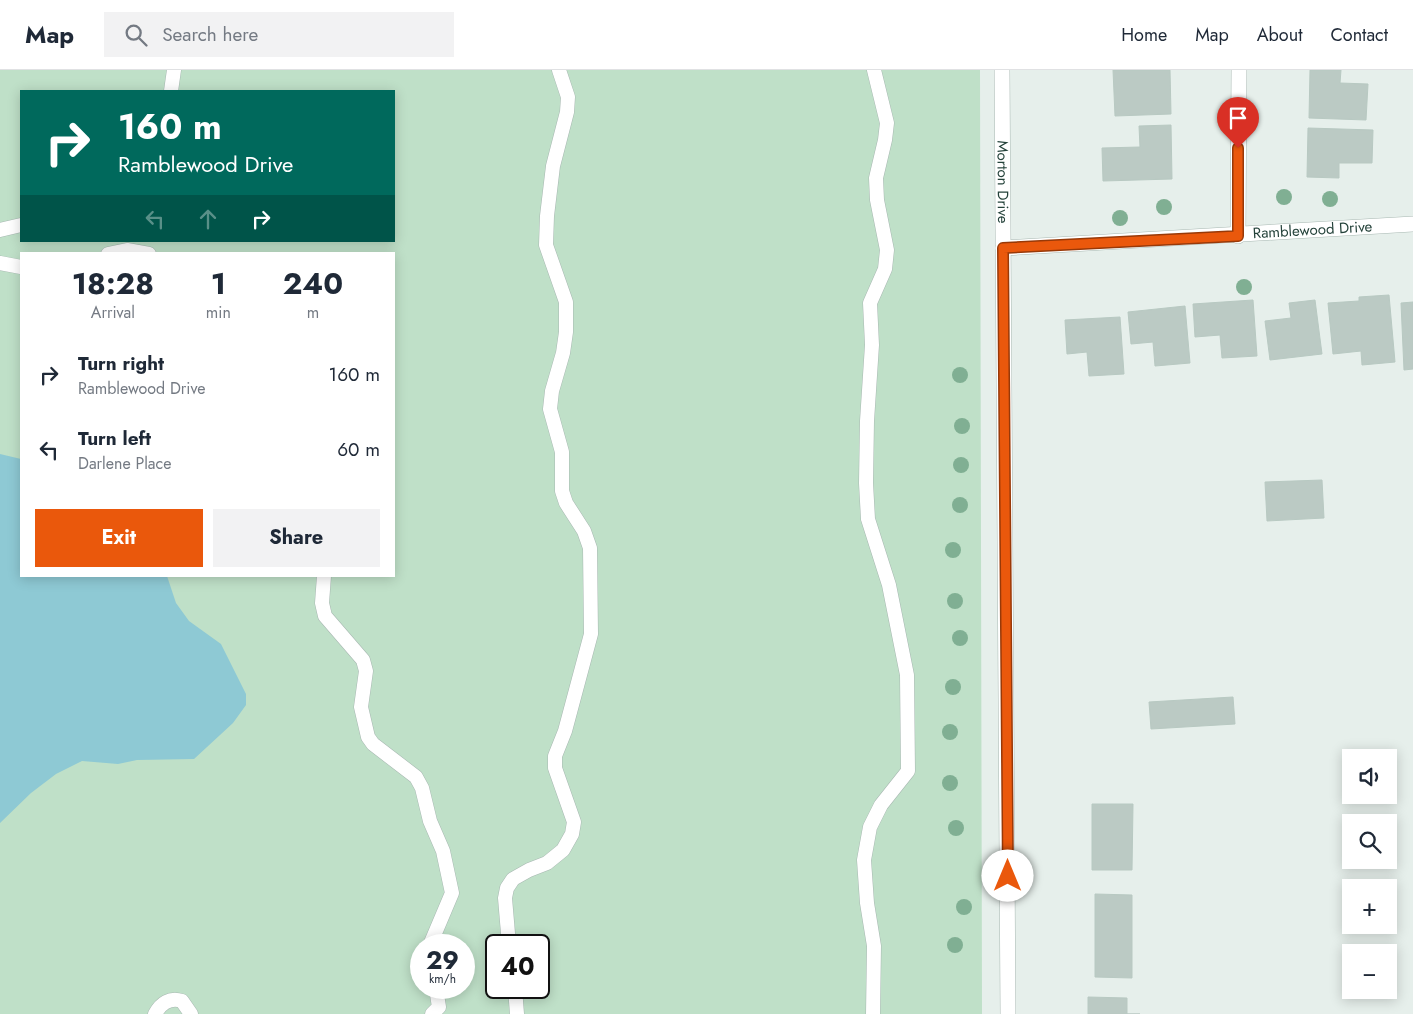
<!DOCTYPE html>
<html lang="en">
<head>
<meta charset="utf-8">
<style>
	:root { --surface:#fff; --page:#f2f2f3; --text:#1f2937; --muted:#747a83; --line:#e0e1e3; --accent:#ea580c }
	body { margin:0; font-family:Jost,sans-serif; background:var(--page); color:var(--text); height:100vh; display:flex; flex-direction:column; font-size:19px; white-space:nowrap }
	* { box-sizing:border-box; margin:0 }
	p { font-size:16px; color:var(--muted) }
	.icon { flex:none; width:28px; height:28px; fill:none; stroke:currentColor; stroke-width:2; stroke-linecap:round; stroke-linejoin:round }
	.map { position:relative; flex:1; overflow:hidden }
	.panel { position:absolute; left:20px; top:182px; width:375px; height:325px; display:flex; flex-direction:column; background:var(--surface); border-radius:0px; box-shadow:0 2px 12px #0003 }
	.panel>* { flex:none }
	.top-card { position:absolute; left:20px; top:20px; width:375px; height:152px; border-radius:0px; box-shadow:0 2px 12px #0003; background:#00695c; color:#fff; overflow:hidden }
	.tools { position:absolute; left:1342px; top:679px; display:grid; gap:10px }
	.tools a { display:grid; place-items:center; width:55px; height:55px; border-radius:0px; background:var(--surface); box-shadow:0 2px 12px #0003; font-size:25px }
	.speed { position:absolute; left:410px; top:864px; display:flex; gap:10px; font-size:25px; font-weight:700; text-align:center }
	.speed>* { display:grid; place-content:center; width:65px; height:65px; border-radius:50%; background:var(--surface); box-shadow:0 2px 12px #0003; line-height:1 }
	.speed small { font-size:12px; font-weight:400 }
	.speed .limit { border:2px solid #111; border-radius:8px; background:#fff; color:#111 }
	.pin { position:absolute; display:grid; place-items:center; width:42px; height:42px; color:#fff; margin:-51px -21px; border-radius:50% 50% 50% 0; rotate:-45deg; box-shadow:0 0 5px #0007 }
	.pin .icon { rotate:45deg }
	.me { position:absolute; width:55px; margin:-28px; rotate:0deg; stroke-linejoin:round; filter:drop-shadow(0 0 4px #0008) }
	.turn { display:flex; align-items:center; gap:18px; height:105px; padding:0 15px; font-size:22px }
	.turn .icon { width:65px; height:65px; stroke-width:2.5 }
	.turn b { display:block; font-size:35px; line-height:42px }
	.lanes { display:flex; align-items:center; height:48px; padding:0 15px; background:#0003; justify-content:center; gap:25px; direction:ltr }
	.lanes .off { opacity:.35 }
	.eta { display:flex; justify-content:space-evenly; align-items:center; height:85px; text-align:center }
	.eta b { font-size:30px; font-weight:700; line-height:35px }
	.primary-button { display:flex; gap:10px; margin-top:auto; padding:10px 15px }
	.primary-button a { flex:1; height:58px; border-radius:0px; background:var(--accent); color:#fff; font-size:20px; font-weight:700; line-height:58px; text-align:center }
	.primary-button a+a { background:var(--page); color:var(--text) }
	ul { padding:0; list-style:none }
	li { display:flex; align-items:center; gap:15px; height:75px; padding:0 15px }
	li div { flex:1 }
	li b { display:block; font-size:19px }
	li em { font-style:normal }
	header { display:flex; align-items:center; gap:30px; box-sizing:border-box; height:70px; padding:0 25px; background:var(--surface); border-bottom:1px solid var(--line) }
	header strong { font-size:24px }
	nav { display:flex; gap:28px; margin-inline-start:auto; font-size:18px }
	.search { width:350px; height:45px; background:var(--page); display:flex; align-items:center; gap:12px; box-sizing:border-box; padding:0 18px; border-radius:0px; color:var(--muted); font-size:19px }
	.map>svg:first-child { display:block }
</style>
</head>
<body>
<header>
<strong>Map</strong>
<div class="search"><svg class="icon" aria-label="search" viewBox="0 0 24 24"><circle cx="10" cy="10" r="6"/><path d="M15 15l6 6"/></svg>Search here</div>
<nav><a>Home</a><a>Map</a><a>About</a><a>Contact</a></nav>
</header>
<div class="map">
<svg width="1413" height="944" viewBox="0 0 1413 944">
	<rect width="100%" height="100%" fill="#e6efeb"/>
	<path fill="#bfe0c8" fill-rule="evenodd" d="M0 0H980L982 944H0ZM21 21H394V171H21ZM21 184H394V506H21ZM421 875H464V918H421ZM496 875H539V918H496Z"/>
	<path fill="#8ec9d4" d="M0 384 21 389V506H167L176 533 189 551 221 574 246 624V635L233 653 194 689 137 690 118 694 82 691 56 704 31 723 0 753Z"/>
	<path fill="#bbcac4" stroke="#b8c9c2" d="M1113 0H1170L1171 44 1115 46Z
		M1310 0H1341L1340 13 1368 14 1366 50 1309 48Z
		M1171 55 1172 109 1103 111 1102 78 1140 77 1139 56Z
		M1308 58 1373 60 1372 93H1339V108L1307 107Z
		M1389 225 1395 292 1362 295 1361 281 1333 284 1328 233 1359 231V227Z
		M1253 230 1257 286 1222 288 1220 265 1195 267 1193 234Z
		M1315 230 1322 284 1270 290 1265 251 1291 248 1289 233Z
		M1413 232V299L1404 300 1401 233Z
		M1185 236 1190 293 1155 296 1153 272 1131 274 1128 242Z
		M1120 247 1124 304 1089 306 1087 282 1067 284 1065 250Z
		M1322 410 1324 448 1267 451 1265 412Z
		M1233 627 1235 654 1151 659 1149 632Z
		M1092 734H1133L1132 800H1092Z
		M1095 824 1132 825V908L1095 907Z
		M1088 927 1127 928V944H1140H1088Z"/>
	<g fill="none" stroke-linecap="round" stroke-linejoin="round">
		<defs>
			<path id="service" d="M171 21 174 0
				M0 160 21 155
				M108 184 127 180 149 184
				M0 193 21 197
				M324 506 322 533 325 546 363 590 366 601 361 637 368 667 373 674 416 707 422 718 430 751 443 781 452 823 430 875
				M509 875 505 828 507 818 513 809 529 800 547 793 563 780 572 764 574 752 555 698V686L565 661 591 564 590 478 584 461 566 433 562 421V382L550 339 552 321 563 283 566 262V232L546 175 547 146 553 96 567 42 568 27 559 0
				M515 918 517 944
				M155 944C161 933 170 927 182 931L191 944
				M432 944 439 937 436 918
				M873 944 874 876 867 833 864 790 870 757 881 735 908 701 907 605 889 515 868 449 866 413 867 351 872 275 870 233 885 199 887 180 877 130 876 108 885 70 887 53 874 0"/>
			<g id="minor">
				<path d="M1238 166 1239 0"/>
				<path id="s1" d="M1003 178 1413 154"/>
			</g>
			<g id="tertiary">
				<path id="s2" d="M1002 0 1008 944"/>
			</g>
		</defs>
		<use href="#service" stroke="#a8b8b2" stroke-width="15"/>
		<use href="#minor" stroke="#a8b8b2" stroke-width="16"/>
		<use href="#tertiary" stroke="#a8b8b2" stroke-width="16"/>
		<use href="#service" stroke="#fff" stroke-width="14"/>
		<use href="#minor" stroke="#fff" stroke-width="15"/>
		<use href="#tertiary" stroke="#fff" stroke-width="15"/>
	</g>
	<g fill="#80af93">
		<circle cx="1284" cy="127" r="8"/>
		<circle cx="1330" cy="129" r="8"/>
		<circle cx="1164" cy="137" r="8"/>
		<circle cx="1120" cy="148" r="8"/>
		<circle cx="1244" cy="217" r="8"/>
		<circle cx="960" cy="305" r="8"/>
		<circle cx="962" cy="356" r="8"/>
		<circle cx="961" cy="395" r="8"/>
		<circle cx="960" cy="435" r="8"/>
		<circle cx="953" cy="480" r="8"/>
		<circle cx="955" cy="531" r="8"/>
		<circle cx="960" cy="568" r="8"/>
		<circle cx="953" cy="617" r="8"/>
		<circle cx="950" cy="662" r="8"/>
		<circle cx="950" cy="713" r="8"/>
		<circle cx="956" cy="758" r="8"/>
		<circle cx="964" cy="837" r="8"/>
		<circle cx="955" cy="875" r="8"/>
	</g>
	<g fill="none" stroke-linecap="round" stroke-linejoin="round">
		<defs>
			<path id="route" d="M1008 806 1003 178 1238 166V78"/>
		</defs>
		<use href="#route" stroke="#983908" stroke-width="12"/>
		<use href="#route" stroke="#ea580c" stroke-width="9"/>
	</g>
	<g text-anchor="middle" dominant-baseline="central" stroke-width="4.5" stroke-linejoin="round" paint-order="stroke">
		<g font-size="15" fill="#24423a" stroke="#f7fbf9">
			<text stroke="none"><textPath href="#s2" startOffset="112">Morton Drive</textPath></text>
			<text stroke="none"><textPath href="#s1" startOffset="310">Ramblewood Drive</textPath></text>
		</g>
	</g>
</svg>
<div class="tools">
<a><svg class="icon" aria-label="sound" viewBox="0 0 24 24"><path d="M4 9h4l5-4v14l-5-4H4zM17 9q2 3 0 6"/></svg></a>
<a><svg class="icon" aria-label="search" viewBox="0 0 24 24"><circle cx="10" cy="10" r="6"/><path d="M15 15l6 6"/></svg></a>
<a>+</a>
<a>−</a>
</div>
<div class="speed"><div>29<small>km/h</small></div><div class="limit">40</div></div>
<div class="pin" style="left:1238px;top:78px;background:#d93025"><svg class="icon" aria-label="arrive" viewBox="0 0 24 24"><path d="M6 21V4h12l-3 4 3 4H6"/></svg></div>
<svg class="me" style="left:1008px;top:806px" viewBox="-20 -20 40 40"><circle r="19" fill="#fff"/><path d="M0-13L10 11 0 6-10 11z" fill="#ea580c"/></svg>
<div class="top-card">
<div class="turn"><svg class="icon" aria-label="right" viewBox="0 0 24 24"><path d="M7 20v-9h11M14 6l5 5-5 5"/></svg><div><b>160 m</b>Ramblewood Drive</div></div>
<div class="lanes"><svg class="icon off" aria-label="left" viewBox="0 0 24 24"><path d="M17 20v-9H6M10 6l-5 5 5 5"/></svg><svg class="icon off" aria-label="ahead" viewBox="0 0 24 24"><path d="M12 20V5M6 11l6-6 6 6"/></svg><svg class="icon" aria-label="right" viewBox="0 0 24 24"><path d="M7 20v-9h11M14 6l5 5-5 5"/></svg></div>
</div>
<section class="panel">
<div class="eta">
<div><b>18:28</b><p>Arrival</p></div>
<div><b>1</b><p>min</p></div>
<div><b>240</b><p>m</p></div>
</div>
<ul>
<li><svg class="icon" aria-label="right" viewBox="0 0 24 24"><path d="M7 20v-9h11M14 6l5 5-5 5"/></svg><div><b>Turn right</b><p>Ramblewood Drive</p></div><em>160 m</em></li>
<li><svg class="icon" aria-label="left" viewBox="0 0 24 24"><path d="M17 20v-9H6M10 6l-5 5 5 5"/></svg><div><b>Turn left</b><p>Darlene Place</p></div><em>60 m</em></li>
</ul>
<div class="primary-button"><a>Exit</a><a>Share</a></div>
</section>
</div>
</body>
</html>
